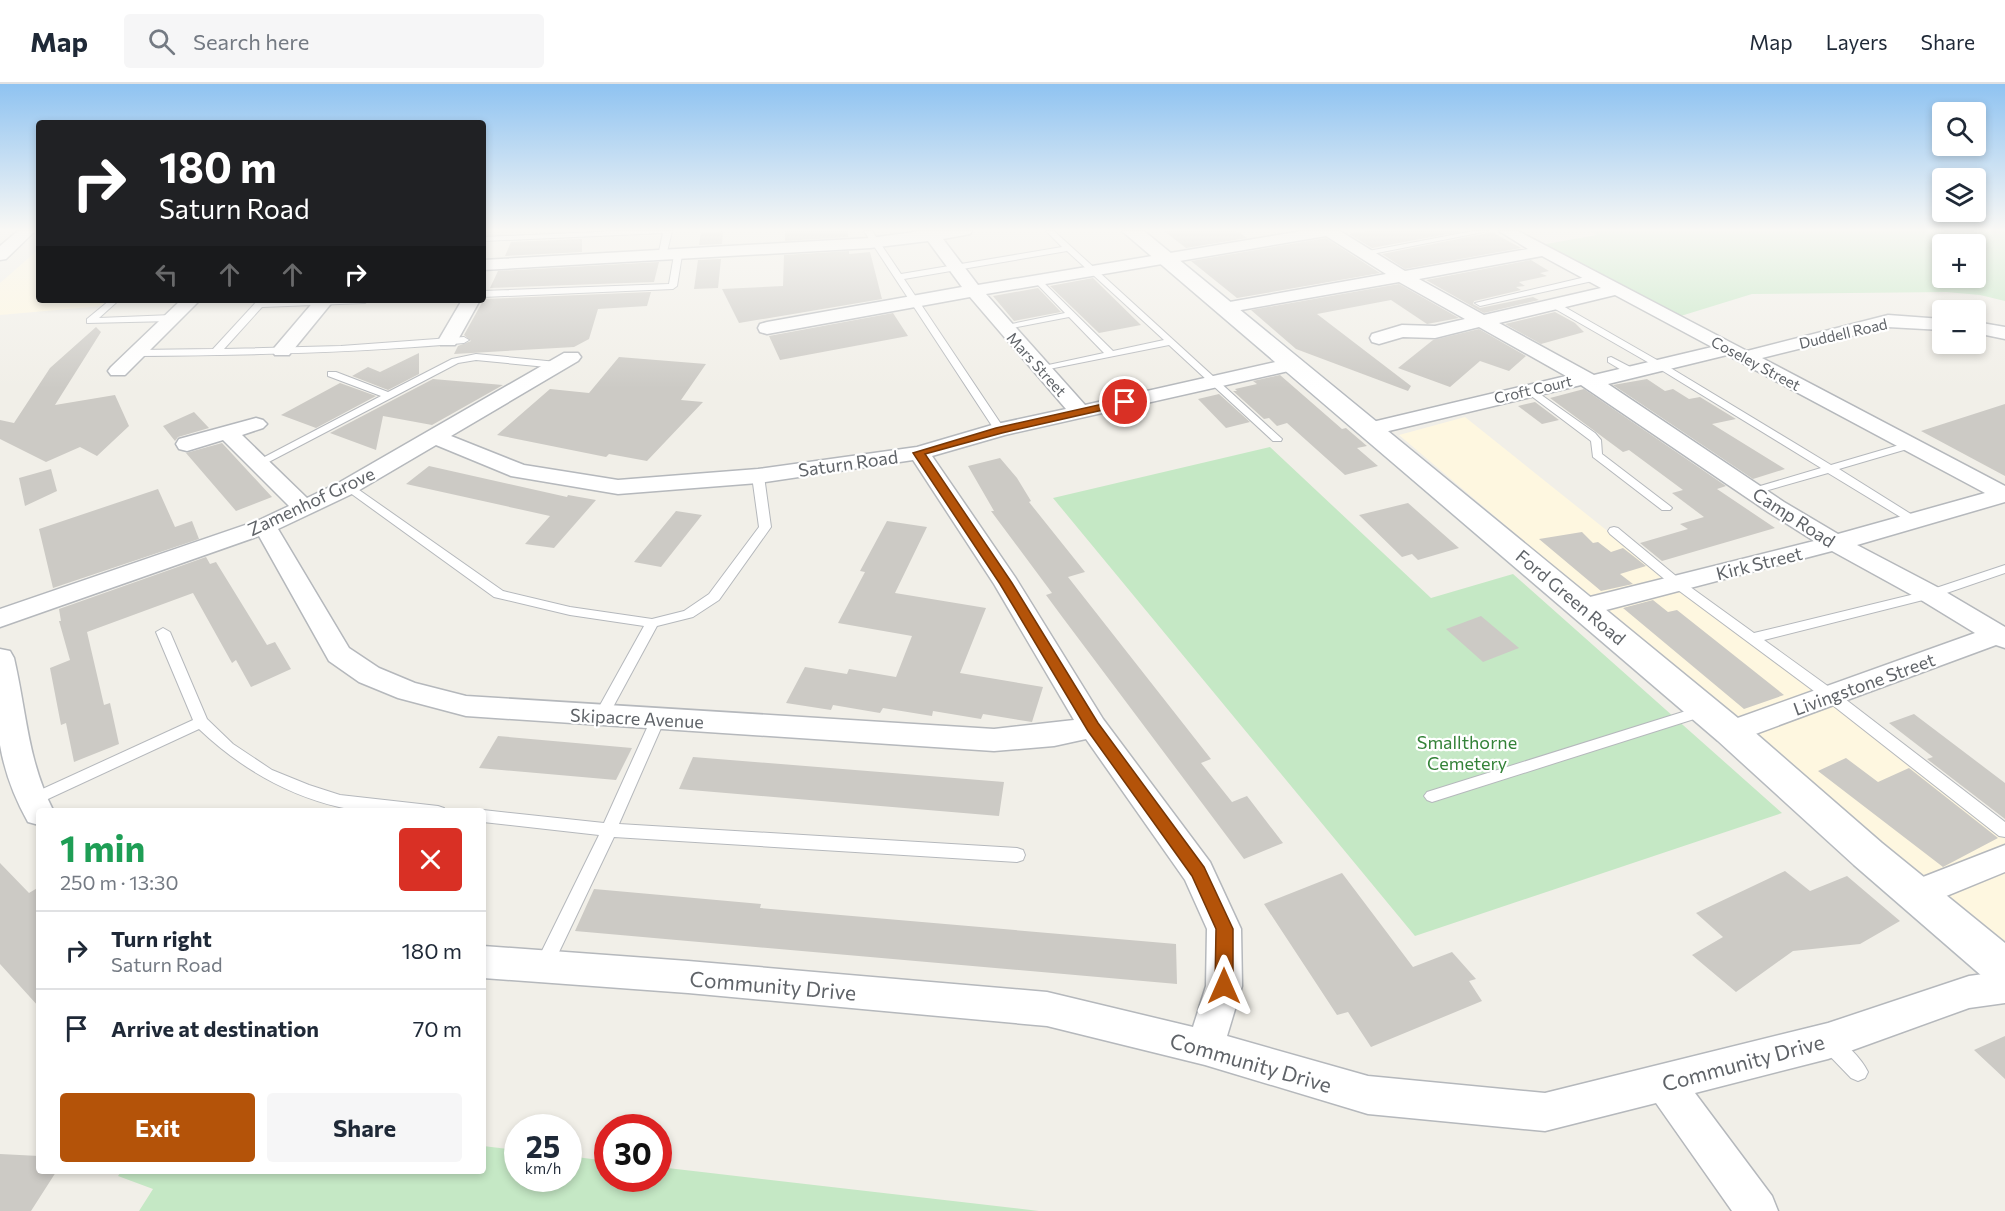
<!DOCTYPE html>
<html lang="en">
<head>
<meta charset="utf-8">
<style>
	:root { --surface:#fff; --page:#f6f6f7; --text:#1f2937; --muted:#747a83; --line:#e0e1e3; --accent:#b45309 }
	body { margin:0; font-family:Commissioner,sans-serif; background:var(--page); color:var(--text); height:100vh; display:flex; flex-direction:column; font-size:22px; white-space:nowrap }
	* { box-sizing:border-box; margin:0 }
	p { font-size:20px; color:var(--muted) }
	.icon { flex:none; width:33px; height:33px; fill:none; stroke:currentColor; stroke-width:2; stroke-linecap:round; stroke-linejoin:round }
	.map { position:relative; flex:1; overflow:hidden }
	.drawer { position:absolute; left:36px; top:724px; width:450px; height:366px; display:flex; flex-direction:column; background:var(--surface); border-radius:6px; box-shadow:0 3px 9px #0003 }
	.drawer>* { flex:none }
	.banner { position:absolute; left:36px; top:36px; width:450px; height:183px; border-radius:6px; box-shadow:0 3px 9px #0003; background:#202124; color:#fff; overflow:hidden }
	.fabs { position:absolute; left:1932px; top:18px; display:grid; gap:12px }
	.fabs a { display:grid; place-items:center; width:54px; height:54px; border-radius:6px; background:var(--surface); box-shadow:0 3px 9px #0003; font-size:30px }
	.speed { position:absolute; left:504px; top:1030px; display:flex; gap:12px; font-size:30px; font-weight:700; text-align:center }
	.speed>* { display:grid; place-content:center; width:78px; height:78px; border-radius:50%; background:var(--surface); box-shadow:0 3px 9px #0003; line-height:1 }
	.speed small { font-size:15px; font-weight:400 }
	.speed .limit { border:9px solid #d22; background:#fff; color:#111 }
	.pin { position:absolute; display:grid; place-items:center; width:51px; height:51px; color:#fff; margin:-26px; border:3px solid #fff; border-radius:50%; box-shadow:0 2px 6px #0007 }
	.me { position:absolute; width:66px; margin:-33px; rotate:0deg; stroke-linejoin:round; filter:drop-shadow(0 0 4px #0008) }
	.turn { display:flex; align-items:center; gap:21px; height:126px; padding:0 24px; font-size:27px }
	.turn .icon { width:78px; height:78px; stroke-width:2.5 }
	.turn b { display:block; font-size:42px; line-height:51px }
	.lanes { display:flex; align-items:center; height:57px; padding:0 24px; background:#0003; justify-content:center; gap:30px; direction:ltr }
	.lanes .off { opacity:.35 }
	.round { display:grid; place-items:center; flex:none; width:63px; height:63px; border-radius:6px; background:var(--page) }
	.overview { display:flex; align-items:center; justify-content:space-between; height:102px; padding:0 24px }
	h1 { font-size:36px; font-weight:700; line-height:45px; color:#1e9e55 }
	.button { display:flex; gap:12px; margin-top:auto; padding:12px 24px }
	.button a { flex:1; height:69px; border-radius:6px; background:var(--accent); color:#fff; font-size:24px; font-weight:700; line-height:69px; text-align:center }
	.button a+a { background:var(--page); color:var(--text) }
	ul { padding:0; list-style:none }
	li { display:flex; align-items:center; gap:18px; height:78px; padding:0 24px; border-top:2px solid var(--line) }
	li div { flex:1 }
	li b { display:block; font-size:22px }
	li em { font-style:normal }
	header { display:flex; align-items:center; gap:36px; box-sizing:border-box; height:84px; padding:0 30px; background:var(--surface); border-bottom:2px solid var(--line) }
	header strong { font-size:28px }
	nav { display:flex; gap:33px; margin-inline-start:auto; font-size:21px }
	.search { width:420px; height:54px; background:var(--page); display:flex; align-items:center; gap:15px; box-sizing:border-box; padding:0 21px; border-radius:6px; color:var(--muted); font-size:22px }
	.map>svg:first-child { display:block }
</style>
</head>
<body>
<header>
<strong>Map</strong>
<div class="search"><svg class="icon" aria-label="search" viewBox="0 0 24 24"><circle cx="10" cy="10" r="6"/><path d="M15 15l6 6"/></svg>Search here</div>
<nav><a>Map</a><a>Layers</a><a>Share</a></nav>
</header>
<div class="map">
<svg width="2005" height="1127" viewBox="0 0 2005 1127">
	<rect width="100%" height="100%" fill="#f1efe8"/>
	<path fill="#fef7e0" d="M39 165V216H109L102 222 0 231V199Z
		M1465 333 1670 497 2005 748V865L1399 351Z"/>
	<path fill="#c5e8c5" fill-rule="evenodd" d="M1590 147H2005V217L1980 211 1946 208 1752 210 1671 235 1535 162 1597 151ZM1942 160H1976V194H1942Z
		M1270 363 1431 514 1513 490 1782 729 1415 852 1053 414Z
		M483 1062 517 1066 518 1095H568L569 1072 607 1077 608 1095H658L659 1083 1039 1127H139L153 1105 118 1092 121 1088H483Z"/>
	<path fill="#cccac5" d="M723 147 722 160 699 161 701 149Z
		M785 147H848V153L785 157Z
		M1164 147H1237L1247 154 1186 164Z
		M1366 147H1464L1372 164 1349 150Z
		M1490 147 1521 164 1405 185 1382 170 1488 149Z
		M1326 154 1380 189 1237 214 1191 177Z
		M582 155V168L505 172 511 158Z
		M849 167V170L870 168 882 215 739 239 722 205 783 202 784 171Z
		M721 175 718 204 694 205 698 176Z
		M1531 176 1549 187 1540 189 1547 192 1519 198 1525 202 1516 203 1521 206 1474 217 1473 220 1480 224 1533 213 1539 216 1484 229 1426 196Z
		M659 178 654 198 490 204 498 187Z
		M1093 194 1141 241 1099 249 1050 202Z
		M1399 200 1459 234 1427 240 1391 216 1317 230 1411 302 1408 307 1296 265 1251 226Z
		M1038 204 1061 228 1014 237 993 212Z
		M651 208 647 222 598 225 589 255 574 263 454 270 458 262 471 257 464 251 484 215Z
		M1555 228 1575 239 1584 248 1541 260 1505 240Z
		M893 229 908 252 780 276 769 252Z
		M96 243 101 248 55 321 115 311 129 342 97 372 80 363 46 378 0 355V336L14 339 50 284Z
		M1479 245 1526 272 1509 287 1480 277 1450 303 1398 284 1433 256Z
		M419 269V290L388 306 352 292 368 283 380 288Z
		M619 273 706 280 681 316 703 318 647 377 609 370 606 373 497 351 550 305 589 309Z
		M1280 291 1342 345 1346 344 1367 362 1357 364 1378 382 1345 391 1287 339 1277 342 1269 334 1264 335 1233 307H1237L1235 305 1257 300 1253 297Z
		M433 295 503 301 432 341 383 332 376 366 330 349Z
		M1647 295 1665 307 1673 305 1689 315 1700 313 1736 335 1712 340 1785 385 1753 395 1613 301Z
		M340 299 376 312 316 344 281 331Z
		M1584 305 1726 402 1717 405 1775 444 1662 477 1640 459 1688 445 1680 440 1704 433 1672 409 1683 406 1629 366 1623 368 1550 314Z
		M1219 310 1250 338 1226 344 1198 315Z
		M1535 318 1559 336 1542 340 1518 322Z
		M2005 320V392L1921 347Z
		M194 328 209 344 178 353 175 357 163 342Z
		M222 359 272 413 236 427 186 369Z
		M1000 374 1017 394 1031 417 1029 418 1085 488 1068 493 1211 675 1201 679 1232 718 1247 712 1283 759 1244 775 1063 534 1046 511 1052 509 991 427H994L968 382Z
		M429 382 567 413 568 411 596 416 554 464 525 460 550 432 406 400Z
		M51 385 57 407 25 422 19 394Z
		M158 405 175 443 192 437 199 455 53 504 39 445Z
		M1408 419 1459 464 1418 476 1412 470 1402 473 1359 431Z
		M676 427 702 431 661 483 634 478Z
		M887 437 927 443 895 509 986 524 960 589 1043 603 1032 638 983 630 981 635 933 627 932 632 883 624 880 629 833 621 831 626 786 619 805 583 847 590 849 585 896 593 912 552 838 539 865 488 860 487Z
		M1582 448 1593 459 1598 458 1611 468 1623 464 1646 482 1620 490 1633 500 1601 507 1539 455Z
		M206 473 210 480 216 478 267 561 275 558 291 585 251 603 236 576 232 579 193 509 87 548 104 621 110 619 119 660 74 678 66 639 61 641 50 584 70 576 59 537H61L59 525Z
		M1653 516 1668 528 1677 526 1784 611 1744 625 1623 524Z
		M1481 532 1519 564 1483 578 1446 545Z
		M1914 630 2005 699V735L1927 675 1933 673 1889 639Z
		M498 652 632 664 616 696 479 684Z
		M693 673 1004 698 999 732 679 705Z
		M1846 674 1878 698 1909 684 1998 754 1943 783 1818 687Z
		M0 779 29 809 39 803V923L0 880Z
		M1785 787 1810 807 1847 792 1900 837 1860 860 1793 867 1736 908 1692 871 1723 853 1696 829Z
		M1342 789 1413 883 1452 868 1476 895 1469 897 1482 917 1371 963 1348 928 1337 931 1264 820Z
		M594 805 761 820 760 824 1176 860 1177 900 575 847Z
		M2005 952V995L1974 966Z
		M0 1070 39 1072V1088H56L31 1127H0Z"/>
	<g fill="none" stroke-linecap="round" stroke-linejoin="round">
		<defs>
			<path id="service" d="M619 147H672L666 172 662 175 658 172 663 149 483 157V153Z
				M864 147H872L901 190 1062 163 1046 147H1054L1282 355 1281 357H1273L1169 261 1039 287V283L1104 269 1069 233 1002 246V242L1065 229 1035 198V194L1038 193 1113 267 1164 256 1067 167 904 195 1005 346 1000 349 996 348Z
				M1473 147H1488L1362 172 1358 169Z
				M678 168 682 171 677 202 673 205 483 213V207L669 200 674 171Z
				M1594 191 1597 192V196L1480 222 1475 219Z
				M110 216H119L99 234 172 231 177 234 172 237 87 239V235Z
				M258 216H369L365 219 262 223 224 265 341 262 464 253 469 256 464 259C355 269 246 271 137 272L132 269 137 266 213 265Z
				M1550 218H1556L1664 280 1831 381 1906 359H1914V363L1839 385 1922 437 1916 441 1912 440 1828 389 1758 409H1750V405L1821 384 1658 284 1550 222Z
				M476 270 557 278 562 281 557 284 476 276 458 279 263 381 259 382 253 379 381 312 328 292V288H336L388 308 452 275Z
				M1611 273 1636 286 1637 288 1632 291 1628 290 1608 278V274Z
				M1530 303 1595 349 1601 356 1602 370 1670 422 1672 424 1670 426H1662L1593 373 1591 357 1526 308 1525 306Z
				M758 389 764 392 771 443 719 516 693 533 657 542 606 636H596L594 632 644 542 570 531 494 513 342 403 348 400 352 401 503 507 570 523 652 535 684 527 709 510 759 443 752 392Z
				M1614 443 1618 444 1682 497 1754 549 1927 507 2005 481V489L1935 513 1764 556 1836 608 2005 738V753L1999 752 1826 616 1674 503 1610 450 1608 447 1610 444Z
				M163 544 170 548 207 635 233 660 272 686 309 701 340 711 438 722 444 724 446 728C411 728 373 731 339 723 285 710 239 683 199 645L35 721 30 723 25 721 22 717 25 713 193 636 156 548Z
				M1705 621 1710 622 1712 626 1710 630 1432 718 1427 716 1424 712 1427 708Z
				M658 630 663 631 665 635 619 740 1017 764 1023 766 1025 771 1023 776 1017 778 614 753 549 889 543 891 537 889 534 883 599 751 483 738V728H478L483 726 604 739 651 635 653 631Z
				M1829 949C1843 955 1862 975 1868 988L1865 994 1858 997 1851 994 1822 964 1820 958 1822 952Z"/>
			<path id="minor" d="M18 147H35L6 175 0 176V162Z
				M921 147H972L970 150 943 155 978 201 1302 147H1340L1405 187 1528 165 1499 147H1518L1747 267 1888 231 1942 235V246L1888 243 1762 274 2005 402V418L1857 461 1939 504 2005 543V564L1996 561 1731 659 1721 656 1716 648 1721 640 1975 549 1921 516 1832 467 1583 532 1574 529 1570 523 1574 517 1814 457 1768 428 1581 301 1372 351 1364 350 1361 345 1364 340 1566 292 1479 243 1435 254 1403 253 1379 260 1372 258 1370 254 1372 250 1402 241 1435 242 1465 235 1399 198 1224 229 1218 228 1215 224 1218 220 1224 219 1386 190 1326 152 986 210 1085 321 1293 274 1300 276 1303 280 1300 284 1293 286 1005 351 932 372 1015 493 1103 635 1210 778 1241 845 1242 902 1227 952 1368 992 1545 1009 1828 939 1969 892 2005 887V919L1969 924 1828 975 1695 1009 1772 1112 1778 1127H1732L1656 1019 1545 1047 1368 1030 1205 981 1047 942 688 909 483 894V862L688 877 1047 908 1193 943 1206 902 1207 845 1185 796 1086 655 1054 662 994 667 466 632 398 614 359 598 329 577 259 452 0 543V525L257 437 289 422 223 356 187 367 179 365 176 360 179 355 256 334 263 336 267 340 263 344 242 351 307 414 340 398 564 269H578L581 273 578 277 451 352 524 381 618 396 758 385 917 363 992 341 1066 325 970 213 767 250 760 248 758 244 760 240 767 238 962 203 928 157 870 164 483 186V176L870 154ZM1542 172 1601 204 1484 231 1419 195ZM1615 211 1712 263 1594 291 1499 239ZM1727 271 1985 409 1838 450 1784 418 1608 300ZM436 361 511 392 618 410 758 399 913 376 994 500 1074 636 994 645 466 612 415 599 379 584 349 564 278 445 356 408Z
				M181 216H200L125 291H111L108 287 111 283Z
				M315 216H334L289 271H275L272 267 275 263Z
				M462 216H480L455 261H441L438 257Z
				M1976 238 2005 243V255L1976 249Z
				M0 565 10 567 14 574C27 630 27 675 54 728H39V741L28 738C14 713 5 689 0 661Z
				M2005 761V788L1917 824 1905 820 1900 810 1905 800Z"/>
			<path id="secondary" d="M1122 147H1144L1744 639 1882 759 2005 859V904L1990 899 1854 781 1718 657Z"/>
		</defs>
		<use href="#service" stroke="#b5b8bc" stroke-width="2"/>
		<use href="#minor" stroke="#b5b8bc" stroke-width="3"/>
		<use href="#secondary" stroke="#b6babf" stroke-width="3"/>
		<use href="#service" fill="#fff" fill-rule="evenodd"/>
		<use href="#minor" fill="#fff" fill-rule="evenodd"/>
		<use href="#secondary" fill="#fff" fill-rule="evenodd"/>
	</g>
	<linearGradient id="sky" x2="0" y2="1"><stop stop-color="#8fc3f1"/><stop offset="0.48" stop-color="#f9f8f5"/><stop offset="1" stop-color="#f9f8f5" stop-opacity="0"/></linearGradient>
	<rect width="2005" height="304" fill="url(#sky)"/>
	<path fill="#b45309" stroke="#753606" stroke-width="1.5" d="M1125 315 1130 318 1129 320 1002 349 925 370 1012 499 1098 639 1204 783 1233 845V902L1230 907 1224 910 1217 907 1215 902 1216 845 1192 792 1088 647 1000 500 913 369 996 344Z"/>
	<g text-anchor="middle" dominant-baseline="central" stroke-width="4.5" stroke-linejoin="round" paint-order="stroke">
		<g font-size="15" fill="#5f6368" stroke="#fff">
			<text transform="translate(1843 249) rotate(-13)">Duddell Road</text>
			<text transform="translate(1756 279) rotate(28)">Coseley Street</text>
			<text transform="translate(1037 280) rotate(48)">Mars Street</text>
			<text transform="translate(1533 305) rotate(-13)">Croft Court</text>
		</g>
		<g font-size="18" fill="#5f6368" stroke="#fff">
			<text transform="translate(848 379) rotate(-8)">Saturn Road</text>
			<text transform="translate(311 417) rotate(-25)">Zamenhof Grove</text>
			<text transform="translate(1794 433) rotate(33)">Camp Road</text>
			<text transform="translate(1759 479) rotate(-14)">Kirk Street</text>
			<text transform="translate(1571 513) rotate(40)">Ford Green Road</text>
			<text transform="translate(1864 600) rotate(-20)">Livingstone Street</text>
			<text transform="translate(637 634) rotate(3)">Skipacre Avenue</text>
		</g>
		<g font-size="18" fill="#348238" stroke="#fff">
			<text x="1467" y="658">Smallthorne<tspan x="1467" dy="21">Cemetery</tspan></text>
		</g>
		<g font-size="21" fill="#5f6368" stroke="#fff">
			<text transform="translate(773 901) rotate(5)">Community Drive</text>
			<text transform="translate(1251 978) rotate(16)">Community Drive</text>
			<text transform="translate(1743 978) rotate(-15)">Community Drive</text>
		</g>
	</g>
</svg>
<div class="fabs">
<a><svg class="icon" aria-label="search" viewBox="0 0 24 24"><circle cx="10" cy="10" r="6"/><path d="M15 15l6 6"/></svg></a>
<a><svg class="icon" aria-label="layers" viewBox="0 0 24 24"><path d="M12 4l9 5-9 5-9-5zM3 14l9 5 9-5"/></svg></a>
<a>+</a>
<a>−</a>
</div>
<div class="speed"><div>25<small>km/h</small></div><div class="limit">30</div></div>
<div class="pin" style="left:1125px;top:318px;background:#d93025"><svg class="icon" aria-label="arrive" viewBox="0 0 24 24"><path d="M6 21V4h12l-3 4 3 4H6"/></svg></div>
<svg class="me" style="left:1224px;top:902px" viewBox="-20 -20 40 40"><path d="M0-17L14 15 0 8-14 15z" fill="#b45309" stroke="#fff" stroke-width="4"/></svg>
<div class="banner">
<div class="turn"><svg class="icon" aria-label="right" viewBox="0 0 24 24"><path d="M7 20v-9h11M14 6l5 5-5 5"/></svg><div><b>180 m</b>Saturn Road</div></div>
<div class="lanes"><svg class="icon off" aria-label="left" viewBox="0 0 24 24"><path d="M17 20v-9H6M10 6l-5 5 5 5"/></svg><svg class="icon off" aria-label="ahead" viewBox="0 0 24 24"><path d="M12 20V5M6 11l6-6 6 6"/></svg><svg class="icon off" aria-label="ahead" viewBox="0 0 24 24"><path d="M12 20V5M6 11l6-6 6 6"/></svg><svg class="icon" aria-label="right" viewBox="0 0 24 24"><path d="M7 20v-9h11M14 6l5 5-5 5"/></svg></div>
</div>
<section class="drawer">
<div class="overview"><div><h1>1 min</h1><p>250 m · 13:30</p></div><a class="round" style="background:#d93025;color:#fff"><svg class="icon" aria-label="close" viewBox="0 0 24 24"><path d="M6 6l12 12M18 6L6 18"/></svg></a></div>
<ul>
<li><svg class="icon" aria-label="right" viewBox="0 0 24 24"><path d="M7 20v-9h11M14 6l5 5-5 5"/></svg><div><b>Turn right</b><p>Saturn Road</p></div><em>180 m</em></li>
<li><svg class="icon" aria-label="arrive" viewBox="0 0 24 24"><path d="M6 21V4h12l-3 4 3 4H6"/></svg><div><b>Arrive at destination</b></div><em>70 m</em></li>
</ul>
<div class="button"><a>Exit</a><a>Share</a></div>
</section>
</div>
</body>
</html>
